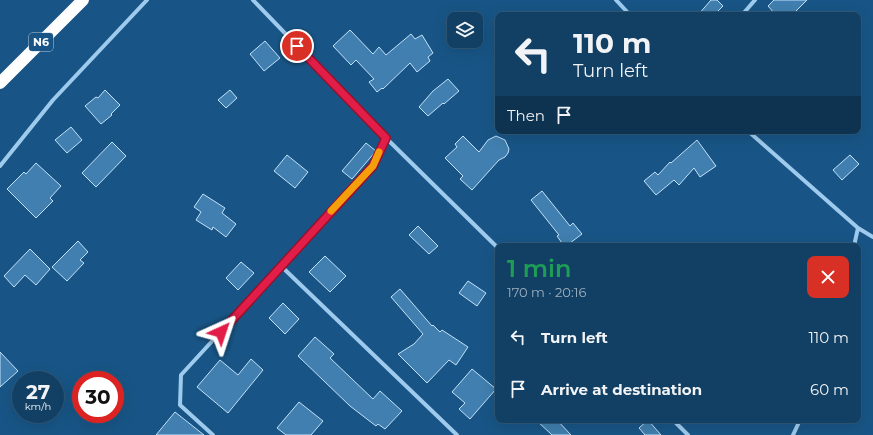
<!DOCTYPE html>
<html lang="en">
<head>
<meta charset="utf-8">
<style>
	:root { --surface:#124064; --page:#1f4b6d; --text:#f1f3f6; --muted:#9cafbf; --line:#315978 }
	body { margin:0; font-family:Montserrat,sans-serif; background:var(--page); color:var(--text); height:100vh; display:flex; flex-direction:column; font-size:15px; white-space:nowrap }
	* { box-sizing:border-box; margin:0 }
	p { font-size:13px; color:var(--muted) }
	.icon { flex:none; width:22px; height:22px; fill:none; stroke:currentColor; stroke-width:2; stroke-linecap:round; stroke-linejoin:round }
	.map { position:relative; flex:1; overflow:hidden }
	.panel { position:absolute; left:495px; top:243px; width:366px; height:180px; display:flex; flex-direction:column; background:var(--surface); border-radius:8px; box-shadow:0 4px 16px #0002,0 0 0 1px var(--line) }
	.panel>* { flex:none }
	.top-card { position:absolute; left:495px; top:12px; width:366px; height:122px; border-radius:8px; box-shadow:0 4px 16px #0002,0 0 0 1px var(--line); background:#124064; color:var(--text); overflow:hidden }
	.tools { position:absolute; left:447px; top:12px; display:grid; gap:8px }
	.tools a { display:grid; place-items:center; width:36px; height:36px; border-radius:8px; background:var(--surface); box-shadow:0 4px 16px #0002,0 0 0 1px var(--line); font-size:20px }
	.speed { position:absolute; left:12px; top:371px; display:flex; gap:8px; font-size:20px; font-weight:700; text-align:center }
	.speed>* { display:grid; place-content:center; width:52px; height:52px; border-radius:50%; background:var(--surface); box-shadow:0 4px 16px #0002,0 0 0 1px var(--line); line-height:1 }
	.speed small { font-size:10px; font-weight:400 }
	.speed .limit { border:6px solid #d22; background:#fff; color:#111 }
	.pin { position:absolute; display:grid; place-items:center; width:34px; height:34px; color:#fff; margin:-17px; border:2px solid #fff; border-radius:50%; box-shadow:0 1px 4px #0007 }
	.me { position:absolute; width:44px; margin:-22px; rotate:42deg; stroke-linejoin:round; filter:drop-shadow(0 0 3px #0008) }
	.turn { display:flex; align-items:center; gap:14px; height:84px; padding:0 12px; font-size:18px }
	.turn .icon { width:52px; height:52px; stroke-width:2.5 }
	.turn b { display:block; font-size:28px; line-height:34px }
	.then { display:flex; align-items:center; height:38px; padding:0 12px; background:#0003; gap:8px; font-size:15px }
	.round { display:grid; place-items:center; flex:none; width:42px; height:42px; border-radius:8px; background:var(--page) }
	.summary { display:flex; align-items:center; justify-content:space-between; height:68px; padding:0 12px }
	h1 { font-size:24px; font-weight:600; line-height:30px; color:#1e9e55 }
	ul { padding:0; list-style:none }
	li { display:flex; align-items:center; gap:12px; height:52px; padding:0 12px }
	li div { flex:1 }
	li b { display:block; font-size:15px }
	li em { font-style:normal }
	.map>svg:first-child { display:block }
</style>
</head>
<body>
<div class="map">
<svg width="873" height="435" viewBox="0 0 873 435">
	<rect width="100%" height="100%" fill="#185586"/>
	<path fill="#407faf" stroke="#c3e2f9" d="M711 0H717L723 6 714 15H698Z
		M774 0H807L792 15H776L768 6Z
		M350 30 373 54 379 47 386 55 411 34 415 39 422 35 433 53 428 57 430 61 417 72 410 63 383 89 382 88 377 92 369 82 374 79 356 60 351 65 333 46Z
		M265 41 280 58 264 71 250 54Z
		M448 79 459 91 444 104 443 103 428 116 419 107 433 91Z
		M105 90 120 105 111 114 112 115 101 124 85 106 96 97 98 98Z
		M230 90 237 98 226 108 218 100Z
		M71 127 82 140 67 153 55 140Z
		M463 136 479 152 488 140 496 136 505 140 509 149 508 153 505 157 499 160 472 190 460 179 463 176 445 158 457 147 455 144Z
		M697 140 716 166 700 177 694 168 679 185 674 180 656 195 644 181 655 172 658 175 670 162 671 163Z
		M112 142 126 156 96 187 82 173Z
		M366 143 376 151 352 179 342 171Z
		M287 155 308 172 295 188 274 171Z
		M850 155 859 164 842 180 833 170Z
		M36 163 61 186 50 198 53 201 36 218 7 189 24 172 26 174Z
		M542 191 570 226 573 223 582 234 566 246H564L557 236 559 235 531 200Z
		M203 194 225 208 222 213 236 224 226 237 213 227 212 230 196 220 201 212 194 207Z
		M418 226 438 246 429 254 409 235Z
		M78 241 88 252 80 260 84 263 67 281 52 267Z
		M30 249 50 269 36 285 25 275 14 287 4 276Z
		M325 256 346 276 330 292 309 272Z
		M241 262 254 273 238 290 226 278Z
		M468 281 486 293 477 306 459 293Z
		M400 289 432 326 433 325 440 332 442 330 468 347 456 365 449 360 427 383 398 354 414 344 423 334 391 297Z
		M283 303 299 319 285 334 269 318Z
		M315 337 334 354 330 358 373 399 380 391 402 411 385 429 378 424 376 426 350 406 298 356Z
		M0 352 18 371 0 387Z
		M251 359 263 370 228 413 197 387 220 360 238 375Z
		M472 369 496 389 470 419 459 409 465 403 452 392Z
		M299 402 323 421 311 435H286L277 428Z
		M175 412 204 435H156Z
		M536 420H557L571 435H552Z
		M648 420 661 435H645L639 428Z"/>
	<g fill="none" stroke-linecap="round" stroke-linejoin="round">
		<path stroke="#9ecbed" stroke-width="4" d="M253 0 386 138 498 248
			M616 0 630 15
			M742 15 755 0
			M748 131 858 228 873 237
			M0 166 53 100 147 0
			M854 246 858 228
			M281 266 457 435
			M673 420 688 435
			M213 435 180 405 181 375 373 166 386 138
			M793 435 800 420"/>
		<path stroke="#fff" stroke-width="12" d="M0 83 83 0"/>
	</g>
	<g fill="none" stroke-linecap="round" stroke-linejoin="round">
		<defs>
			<path id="route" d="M221 332 373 166 386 138 297 46"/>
		</defs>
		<use href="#route" stroke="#92132f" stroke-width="10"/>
		<use href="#route" stroke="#e11d48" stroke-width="7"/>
		<path stroke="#f59e0b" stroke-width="7" d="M331 211 373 166 379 152"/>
	</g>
	<g text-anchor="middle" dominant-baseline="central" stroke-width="3.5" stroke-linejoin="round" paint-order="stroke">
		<rect fill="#185586" stroke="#baccdb" stroke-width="1" x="29" y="33" width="24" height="18" rx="3"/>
		<g font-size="11" font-weight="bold" fill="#fff">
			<text x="41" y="42">N6</text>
		</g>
	</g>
</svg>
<div class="tools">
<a><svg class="icon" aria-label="layers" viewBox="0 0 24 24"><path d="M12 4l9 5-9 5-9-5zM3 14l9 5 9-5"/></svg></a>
</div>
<div class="speed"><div>27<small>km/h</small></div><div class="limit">30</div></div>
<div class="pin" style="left:297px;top:46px;background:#d93025"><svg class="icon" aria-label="arrive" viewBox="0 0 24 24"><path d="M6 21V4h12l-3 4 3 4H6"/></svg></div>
<svg class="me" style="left:221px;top:332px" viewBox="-20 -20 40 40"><path d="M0-17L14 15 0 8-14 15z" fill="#e11d48" stroke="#fff" stroke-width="4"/></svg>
<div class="top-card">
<div class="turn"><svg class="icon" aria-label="left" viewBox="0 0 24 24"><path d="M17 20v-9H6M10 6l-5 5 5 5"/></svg><div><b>110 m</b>Turn left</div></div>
<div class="then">Then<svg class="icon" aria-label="arrive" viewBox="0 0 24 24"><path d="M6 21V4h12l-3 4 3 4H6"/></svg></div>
</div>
<section class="panel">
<div class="summary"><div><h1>1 min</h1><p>170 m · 20:16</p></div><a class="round" style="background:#d93025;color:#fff"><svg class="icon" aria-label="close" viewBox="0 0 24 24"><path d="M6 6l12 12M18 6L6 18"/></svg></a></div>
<ul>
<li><svg class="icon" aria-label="left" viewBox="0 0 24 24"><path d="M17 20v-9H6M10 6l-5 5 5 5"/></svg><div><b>Turn left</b></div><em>110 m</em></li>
<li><svg class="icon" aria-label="arrive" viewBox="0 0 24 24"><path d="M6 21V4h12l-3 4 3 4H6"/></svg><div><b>Arrive at destination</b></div><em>60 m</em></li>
</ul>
</section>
</div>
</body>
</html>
